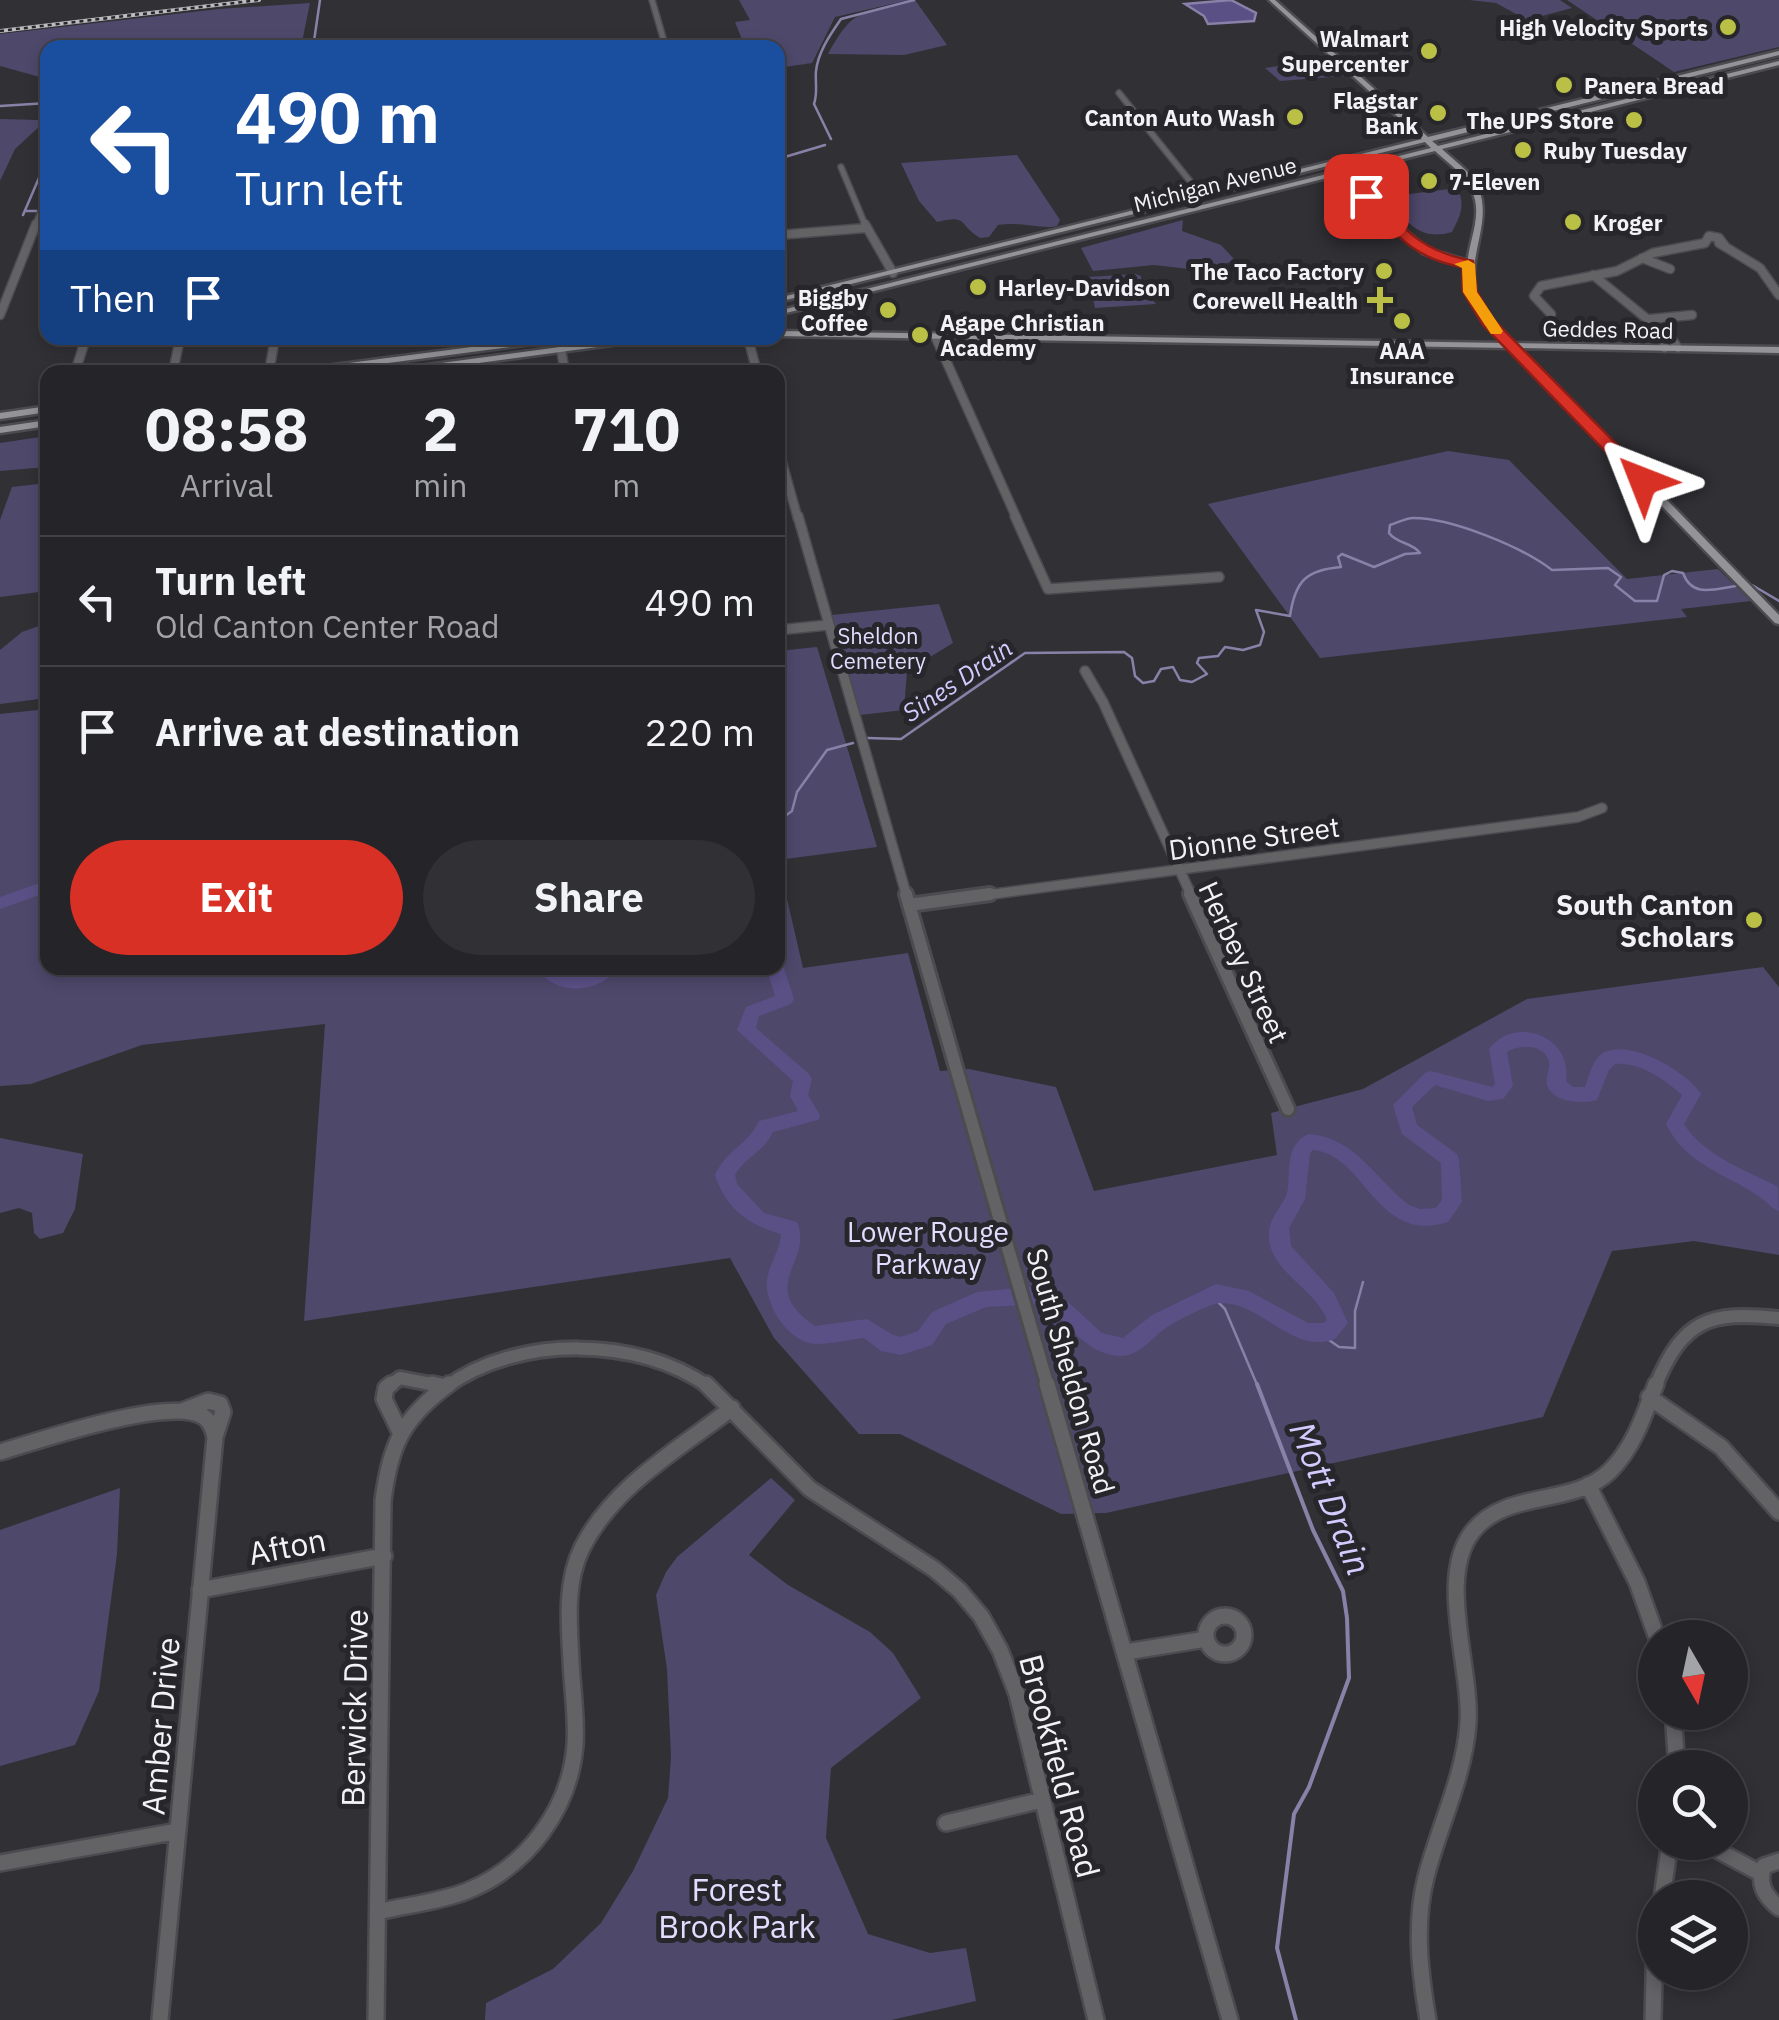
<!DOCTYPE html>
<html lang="en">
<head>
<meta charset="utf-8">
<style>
	:root { --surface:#252428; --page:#313034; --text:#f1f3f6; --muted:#a3a4a8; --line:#424145; --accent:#d93025 }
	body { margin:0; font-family:"IBM Plex Sans",sans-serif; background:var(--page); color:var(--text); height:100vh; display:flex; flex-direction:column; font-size:38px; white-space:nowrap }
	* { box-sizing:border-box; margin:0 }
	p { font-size:32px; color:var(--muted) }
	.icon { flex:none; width:55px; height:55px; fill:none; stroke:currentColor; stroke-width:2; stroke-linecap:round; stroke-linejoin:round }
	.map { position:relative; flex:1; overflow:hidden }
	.sheet { position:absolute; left:40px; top:365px; width:745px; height:610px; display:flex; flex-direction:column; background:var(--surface); border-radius:20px; box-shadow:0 5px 15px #0003,0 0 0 2px var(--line) }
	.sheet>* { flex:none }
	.hud { position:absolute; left:40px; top:40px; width:745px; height:305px; border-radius:20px; box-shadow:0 5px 15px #0003,0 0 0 2px var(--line); background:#1a4fa0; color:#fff; overflow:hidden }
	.needle { width:65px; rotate:171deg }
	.buttons { position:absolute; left:1638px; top:1620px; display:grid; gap:20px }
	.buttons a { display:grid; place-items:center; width:110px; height:110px; border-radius:50%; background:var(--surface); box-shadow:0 5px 15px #0003,0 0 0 2px var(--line); font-size:50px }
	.pin { position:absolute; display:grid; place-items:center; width:85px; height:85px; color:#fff; margin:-42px; border-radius:20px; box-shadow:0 5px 15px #0006 }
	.me { position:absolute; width:110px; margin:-55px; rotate:315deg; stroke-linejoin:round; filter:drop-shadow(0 0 8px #0008) }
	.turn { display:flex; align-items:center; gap:35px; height:210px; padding:0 30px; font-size:45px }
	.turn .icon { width:130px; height:130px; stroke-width:2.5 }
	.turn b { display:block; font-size:70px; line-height:85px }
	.then { display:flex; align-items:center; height:95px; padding:0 30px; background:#0003; gap:20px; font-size:38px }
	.eta { display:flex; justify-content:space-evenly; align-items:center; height:170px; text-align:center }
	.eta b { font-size:60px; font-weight:700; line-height:70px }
	.primary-button { display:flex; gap:20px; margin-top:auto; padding:20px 30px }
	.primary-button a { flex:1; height:115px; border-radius:60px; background:var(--accent); color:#fff; font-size:40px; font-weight:700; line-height:115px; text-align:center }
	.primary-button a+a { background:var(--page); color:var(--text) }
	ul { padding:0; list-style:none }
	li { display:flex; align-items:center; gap:30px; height:130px; padding:0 30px; border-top:2px solid var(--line) }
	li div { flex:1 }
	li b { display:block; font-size:38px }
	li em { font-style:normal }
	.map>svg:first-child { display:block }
</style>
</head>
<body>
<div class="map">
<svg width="1779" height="2020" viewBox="0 0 1779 2020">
	<rect width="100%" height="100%" fill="#313035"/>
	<path fill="#4e486b" d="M739 0H909L835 17 812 63 778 68V48L745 47 735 22 750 20Z
		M915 0 947 45 904 55 828 54C858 0 862 19 915 0Z
		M1469 0H1560L1572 8 1527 20 1496 3Z
		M1567 0H1779V47L1674 72Z
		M310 3 301 47 48 48 47 79 0 66V34L219 9Z
		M1326 59 1344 76 1280 81 1265 68Z
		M0 119 39 120 40 126 15 149 0 181Z
		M1017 155 1060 220 1057 226C1042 230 1021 221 998 225L989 237 980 238C958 225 969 214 937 222L919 201 901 163Z
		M1457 188C1466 204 1460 217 1452 232 1418 242 1406 220 1386 197Z
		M1183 220 1182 231 1221 245 1236 261 1198 270 1154 265 1093 271 1081 248Z
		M1136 274 1141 276 1142 288 1156 304 1095 308 1088 277Z
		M47 436V467L0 471V443Z
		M1448 451 1509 460 1627 579 1718 569 1751 601 1681 609 1687 617 1320 658 1208 504Z
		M47 483V591L0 597V520L12 487Z
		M939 604 953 643 907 671 904 710 860 715 832 615Z
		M47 623V698L0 704V650L22 632Z
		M817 647 877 847 778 860 803 968 908 953 940 1071 969 1069 1056 1087 1094 1191 1277 1155 1271 1113 1363 1089 1527 999 1763 967 1779 987V1255L1694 1241 1612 1251 1543 1417 1106 1513 1061 1514 900 1434H859L774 1338 730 1258 304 1321 325 1024 142 1045 31 1084 0 1086V714L47 709 48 968H778V651Z
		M0 1138 83 1154 75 1209 63 1233 40 1239 34 1233 32 1213 19 1208 0 1213Z
		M771 1478 795 1500 749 1555 788 1585 870 1632 893 1653 921 1698 831 1768 826 1838 868 1934 930 1953 966 1948 976 2001 891 2020H485L486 2003 553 1969 601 1923 633 1871 668 1798 671 1757 667 1669 656 1595 666 1572 677 1557Z
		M120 1488 117 1554 99 1691 75 1745 0 1766V1530Z"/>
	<path fill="#5b5086" stroke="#8981a8" stroke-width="2.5" d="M1231 0 1256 13 1254 21 1208 24 1204 16 1185 4Z"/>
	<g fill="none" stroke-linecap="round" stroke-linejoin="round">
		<path stroke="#8981a8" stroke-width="2.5" d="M313 48 320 0
			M0 106 48 103
			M831 139 814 104C818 92 815 84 816 71 818 52 830 35 841 19L914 0
			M778 159 825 145
			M26 211H36
			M23 215 48 157
			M1752 585 1779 601
			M867 738 901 739 1025 653 1124 652 1132 658 1135 676 1143 683 1154 681 1161 669 1173 667 1180 680 1192 682 1207 674 1197 663 1199 658 1218 656 1225 647 1243 650 1260 645 1264 632 1256 610 1290 616C1295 581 1306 570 1341 567L1338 557 1342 554 1374 567 1405 554 1420 553C1412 542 1397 544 1389 533L1390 525C1397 523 1406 518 1413 518 1452 518 1522 547 1552 570L1608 568 1621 577 1615 585 1635 601H1657L1664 575 1672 571 1683 573C1692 598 1714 589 1736 586
			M778 821 792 811 797 792 827 750 853 743
			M1210 1294 1225 1309 1258 1387
			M1319 1333 1339 1347 1355 1348V1311L1363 1282"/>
		<path stroke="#8981a8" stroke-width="4" d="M1257 1384 1313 1530 1343 1591 1347 1618 1349 1678 1309 1787 1294 1814 1277 1948 1296 2020"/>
		<path fill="#5b5086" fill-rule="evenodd" d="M48 880V892L0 909V897Z
			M778 962 784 968 794 999 791 1004 759 1016 756 1028 809 1074 812 1079 808 1095 820 1115 818 1120 773 1132C763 1153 745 1157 735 1175L737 1184 764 1213 797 1222C814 1263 755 1285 815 1326L867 1319 893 1335 901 1337 918 1331 932 1312 977 1292 1039 1286 1057 1292 1102 1333 1123 1338 1152 1315 1216 1284 1249 1291 1308 1323H1324L1327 1320C1315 1287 1266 1271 1269 1231 1271 1214 1286 1204 1288 1188 1290 1168 1286 1143 1309 1134 1356 1138 1374 1178 1409 1205L1420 1209 1436 1208 1442 1200 1441 1163 1402 1134 1393 1105 1425 1073 1431 1071 1492 1087 1495 1084 1489 1049C1514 1015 1573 1035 1566 1081L1573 1087H1585C1589 1076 1592 1060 1603 1053 1630 1038 1687 1072 1701 1094L1684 1124C1704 1156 1746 1170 1778 1187L1779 1211C1770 1208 1768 1202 1760 1197 1725 1173 1686 1165 1666 1124L1682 1095C1664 1079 1640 1062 1615 1064L1609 1070 1597 1100C1583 1104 1553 1103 1547 1085 1545 1078 1551 1069 1549 1061 1543 1044 1520 1044 1507 1052L1513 1086 1503 1099 1488 1101 1435 1085 1412 1107 1417 1125 1457 1154 1459 1159 1462 1202 1448 1222C1376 1245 1365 1154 1313 1150L1310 1153 1305 1199 1289 1228 1291 1246 1334 1293 1348 1323 1335 1339C1292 1355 1263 1303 1221 1303 1210 1303 1176 1321 1166 1328 1152 1337 1140 1356 1121 1356 1082 1355 1070 1318 1039 1304L986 1307 946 1324 932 1345 901 1355 881 1351 864 1338C848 1340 831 1344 816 1344 789 1343 764 1305 767 1279 770 1263 780 1250 781 1234 749 1225 726 1209 715 1175 727 1149 747 1146 759 1121L798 1111 790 1096 793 1081 737 1030 746 1007 775 996 766 968H778Z
			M536 968H555L566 976 576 977 598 968H619C597 994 557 997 536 968Z"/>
		<defs>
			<path id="minor-far4" d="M652 0 666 48
				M1119 93 1202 196
				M841 167 866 227
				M1340 173 1372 198 1396 227
				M35 227 48 193"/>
			<path id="minor-far3" d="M865 224 893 273
				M1394 224 1425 251 1468 264
				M778 235 866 228
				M1719 243 1760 268 1779 295
				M1642 258 1670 269
				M1593 275 1657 327
				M1551 314 1534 296 1541 286 1617 271 1653 253 1705 243 1709 236 1719 238 1725 246
				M0 315 36 224
				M1650 319 1692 315
				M935 336 1017 519
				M748 338 757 372
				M1665 348 1657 327 1667 332 1678 348
				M561 349 565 372
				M75 372 86 338
				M173 372 180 338
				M269 372 275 338
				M778 448 798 519"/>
			<path id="minor-far2" d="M798 516 907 897
				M1015 516 1048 589 1219 577
				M778 630 828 625
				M1085 671 1103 702 1192 897
				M971 897 1578 817 1602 808"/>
			<path id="minor-far1" d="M906 894 1048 1387
				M1190 894 1288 1109
				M909 905 990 894
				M388 1387 400 1378 441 1386
				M446 1387C517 1335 639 1336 709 1387
				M1655 1387C1683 1319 1709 1311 1779 1318"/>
			<path id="minor" d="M391 1384 386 1388 384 1399 400 1432
				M432 1384 441 1386
				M706 1384 810 1489 934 1569 959 1590 981 1616 1000 1650 1017 1694 1096 2020
				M1047 1384 1230 2020
				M1649 1397 1721 1447 1779 1512
				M182 1411 208 1401 220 1404 223 1412 215 1437
				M0 1452C38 1441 172 1395 204 1417 211 1422 213 1429 215 1437L160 2020
				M1588 1485 1637 1582 1657 1638
				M200 1590 384 1556
				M1206 1635a19 19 0 1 1 38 0a19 19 0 1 1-38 0Z
				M1126 1652 1206 1639
				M1673 1712 1677 1768
				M946 1823 1042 1800
				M1702 1842 1760 1873
				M1779 1861 1764 1866C1757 1884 1765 1896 1779 1908
				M0 1863 178 1831
				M1662 1898 1670 1842
				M378 1912C407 1905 439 1902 467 1891 527 1867 570 1809 575 1745 577 1717 572 1688 571 1660 569 1623 565 1582 582 1548 613 1486 679 1449 732 1408
				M376 2020 383 1501C390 1444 403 1418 449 1384
				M1428 2020C1420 1973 1414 1924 1426 1877 1439 1826 1464 1777 1468 1724 1472 1668 1436 1577 1473 1531 1507 1489 1573 1507 1610 1471 1634 1447 1644 1415 1656 1384
				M1653 2020 1655 1938"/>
			<path id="major" d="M1269 0H1275L1428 137 1779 51V55L1432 141 1438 146 1779 61V65L1442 149C1451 158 1463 166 1471 176 1500 212 1465 254 1476 293 1482 314 1499 328 1514 343L1779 347V353L1519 348 1779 615V624L1775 623 1509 348 778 336V331L1504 343C1468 305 1459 291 1472 238 1476 222 1479 206 1472 191 1465 174 1448 163 1435 151L778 315V311L1431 148 1425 142 778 302V298L1422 139Z
				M540 338H559L555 341 319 372H299L303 369Z
				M627 338H646L642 341 412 372H393L397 369Z
				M48 406V412L0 419V413Z
				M48 420V426L0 433V427Z"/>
		</defs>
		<use href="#minor-far4" stroke="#4c4b50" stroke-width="8"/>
		<use href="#minor-far3" stroke="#4c4b50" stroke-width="11"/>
		<use href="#minor-far2" stroke="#4c4b50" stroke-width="12"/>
		<use href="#minor-far1" stroke="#4c4b50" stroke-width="18"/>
		<use href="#minor" stroke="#4c4b50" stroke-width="20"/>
		<use href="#major" stroke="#4c4b50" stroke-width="5"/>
		<use href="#minor-far4" stroke="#636365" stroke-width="5"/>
		<use href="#minor-far3" stroke="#636365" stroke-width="8"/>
		<use href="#minor-far2" stroke="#636365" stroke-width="9"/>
		<use href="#minor-far1" stroke="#636365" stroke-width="12"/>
		<use href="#minor" stroke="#636365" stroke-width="15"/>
		<use href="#major" fill="#949498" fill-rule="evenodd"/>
		<defs>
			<path id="rail" d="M0 31 259 0"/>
		</defs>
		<use href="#rail" stroke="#bcbcbf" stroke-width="4"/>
		<use href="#rail" stroke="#27262b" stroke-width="2.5" stroke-dasharray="4" stroke-linecap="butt"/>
	</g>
	<path fill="#d93025" stroke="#8d1f18" stroke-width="2.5" d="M1362 194H1371C1408 231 1418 250 1473 261L1477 292 1494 320 1649 477V484H1637L1483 325 1463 292 1462 267C1413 259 1395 233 1362 199Z"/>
	<path fill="#f59e0b" d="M1468 260 1475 264 1477 292 1503 331 1501 334H1491L1463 292 1462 268 1454 264Z"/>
	<g fill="#bac045" stroke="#27262b" stroke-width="4">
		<circle cx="1728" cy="27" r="10"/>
		<circle cx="1429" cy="51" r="10"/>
		<circle cx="1564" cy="85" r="10"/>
		<circle cx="1438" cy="113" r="10"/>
		<circle cx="1295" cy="117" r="10"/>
		<circle cx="1634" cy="120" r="10"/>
		<circle cx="1523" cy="150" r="10"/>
		<circle cx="1429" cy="181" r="10"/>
		<circle cx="1573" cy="222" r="10"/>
		<circle cx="1384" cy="271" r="10"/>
		<circle cx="978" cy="287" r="10"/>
		<path d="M1375 285h10v10h10v10h-10v10h-10v-10h-10v-10h10z"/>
		<circle cx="888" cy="310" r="10"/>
		<circle cx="1402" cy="321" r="10"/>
		<circle cx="920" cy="335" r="10"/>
		<circle cx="1754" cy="920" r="10"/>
	</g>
	<g text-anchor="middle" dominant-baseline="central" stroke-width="10" stroke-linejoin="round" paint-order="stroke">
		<g font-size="22" font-weight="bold" fill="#f3f3f6" stroke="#27262b" text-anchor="end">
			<text x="1708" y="27">High Velocity Sports</text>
			<text x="1409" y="38">Walmart<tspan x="1409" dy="25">Supercenter</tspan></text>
			<text x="1584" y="85" text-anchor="start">Panera Bread</text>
			<text x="1418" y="100">Flagstar<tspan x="1418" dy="25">Bank</tspan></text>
			<text x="1275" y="117">Canton Auto Wash</text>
			<text x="1614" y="120">The UPS Store</text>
			<text x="1543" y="150" text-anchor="start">Ruby Tuesday</text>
			<text x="1449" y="181" text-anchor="start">7-Eleven</text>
			<text x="1593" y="222" text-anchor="start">Kroger</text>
			<text x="1364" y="271">The Taco Factory</text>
			<text x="998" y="287" text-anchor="start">Harley-Davidson</text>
			<text x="868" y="297">Biggby<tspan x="868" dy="25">Coffee</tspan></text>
			<text x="1358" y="300">Corewell Health</text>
			<text x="940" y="322" text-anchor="start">Agape Christian<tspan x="940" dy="25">Academy</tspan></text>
			<text x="1402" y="350" text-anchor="middle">AAA<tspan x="1402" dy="25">Insurance</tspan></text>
		</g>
		<g font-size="22" fill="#f3f3f6" stroke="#27262b">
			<text transform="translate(1215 184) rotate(-14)">Michigan Avenue</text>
			<text transform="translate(1608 329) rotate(1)">Geddes Road</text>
		</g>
		<g font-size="22" fill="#e2ddff" stroke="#27262b">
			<text x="878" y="635">Sheldon<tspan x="878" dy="25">Cemetery</tspan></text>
		</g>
		<g font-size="25" font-style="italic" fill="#d3cbfe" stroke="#27262b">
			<text transform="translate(957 680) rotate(-34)">Sines Drain</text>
		</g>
		<g font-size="28" fill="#f3f3f6" stroke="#27262b">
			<text transform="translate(1254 838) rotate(-8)">Dionne Street</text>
			<text transform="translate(1244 962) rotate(65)">Herbey Street</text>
			<text transform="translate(1071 1371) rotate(74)">South Sheldon Road</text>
		</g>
		<g font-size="28" font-weight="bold" fill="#f3f3f6" stroke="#27262b" text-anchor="end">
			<text x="1734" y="904">South Canton<tspan x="1734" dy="32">Scholars</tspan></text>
		</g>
		<g font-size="28" fill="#e2ddff" stroke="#27262b">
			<text x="928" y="1231">Lower Rouge<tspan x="928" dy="32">Parkway</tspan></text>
		</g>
		<g font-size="32" fill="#f3f3f6" stroke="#27262b">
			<text transform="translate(287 1546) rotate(-11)">Afton</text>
			<text transform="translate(354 1708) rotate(-89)">Berwick Drive</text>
			<text transform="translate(160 1726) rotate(-85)">Amber Drive</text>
			<text transform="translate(1060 1766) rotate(75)">Brookfield Road</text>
		</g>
		<g font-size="32" fill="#e2ddff" stroke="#27262b">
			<text x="737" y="1889">Forest<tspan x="737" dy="37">Brook Park</tspan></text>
		</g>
		<g font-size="35" font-style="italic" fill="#d3cbfe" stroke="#27262b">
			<text transform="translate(1331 1498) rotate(68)">Mott Drain</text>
		</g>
	</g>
</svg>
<div class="buttons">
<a><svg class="needle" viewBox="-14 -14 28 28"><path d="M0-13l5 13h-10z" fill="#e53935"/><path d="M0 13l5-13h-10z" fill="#a3a4a8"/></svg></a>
<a><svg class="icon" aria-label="search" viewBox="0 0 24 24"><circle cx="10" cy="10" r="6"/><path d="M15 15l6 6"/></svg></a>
<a><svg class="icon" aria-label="layers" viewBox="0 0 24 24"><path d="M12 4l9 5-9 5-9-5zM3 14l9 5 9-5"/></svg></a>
</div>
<div class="pin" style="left:1366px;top:196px;background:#d93025"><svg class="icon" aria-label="arrive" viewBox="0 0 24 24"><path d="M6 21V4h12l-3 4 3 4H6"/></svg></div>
<svg class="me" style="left:1643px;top:481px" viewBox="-20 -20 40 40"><path d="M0-17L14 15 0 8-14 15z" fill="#d93025" stroke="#fff" stroke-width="4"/></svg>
<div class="hud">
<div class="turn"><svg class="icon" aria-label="left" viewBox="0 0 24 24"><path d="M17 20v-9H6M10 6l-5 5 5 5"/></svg><div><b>490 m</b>Turn left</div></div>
<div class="then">Then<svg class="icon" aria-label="arrive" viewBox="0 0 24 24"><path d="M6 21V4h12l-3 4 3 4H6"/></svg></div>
</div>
<section class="sheet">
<div class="eta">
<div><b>08:58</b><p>Arrival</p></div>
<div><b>2</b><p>min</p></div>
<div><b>710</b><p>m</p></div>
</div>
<ul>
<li><svg class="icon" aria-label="left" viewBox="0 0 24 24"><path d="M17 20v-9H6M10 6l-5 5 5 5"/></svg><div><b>Turn left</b><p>Old Canton Center Road</p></div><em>490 m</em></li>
<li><svg class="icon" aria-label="arrive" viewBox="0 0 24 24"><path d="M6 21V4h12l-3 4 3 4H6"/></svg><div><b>Arrive at destination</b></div><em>220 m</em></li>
</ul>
<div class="primary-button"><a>Exit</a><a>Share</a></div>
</section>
</div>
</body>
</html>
